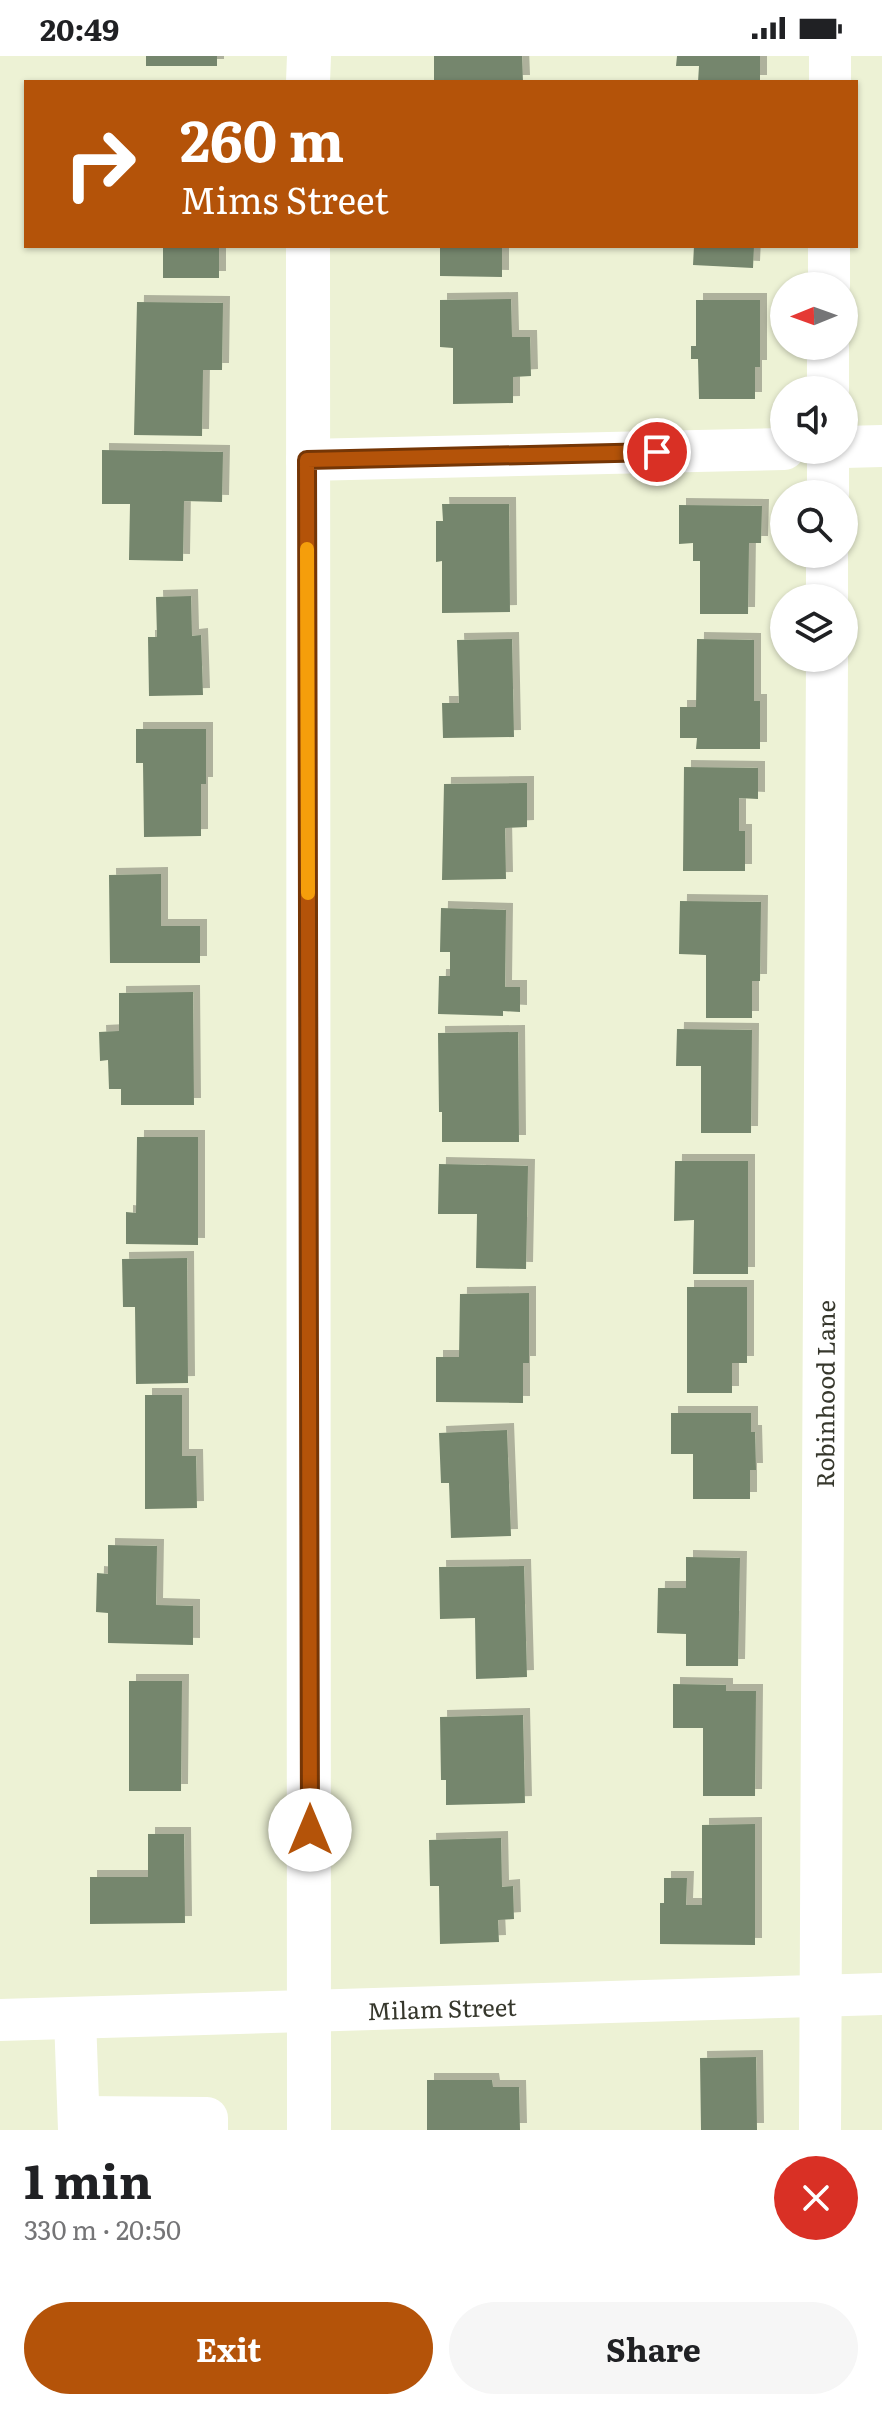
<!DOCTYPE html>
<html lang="en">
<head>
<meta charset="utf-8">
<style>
	:root { --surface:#fff; --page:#f6f6f6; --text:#202124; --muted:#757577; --accent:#b45309 }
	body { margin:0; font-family:Literata,serif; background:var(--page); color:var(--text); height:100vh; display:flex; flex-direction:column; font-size:30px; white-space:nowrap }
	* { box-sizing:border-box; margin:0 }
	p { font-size:26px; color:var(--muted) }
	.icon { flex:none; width:44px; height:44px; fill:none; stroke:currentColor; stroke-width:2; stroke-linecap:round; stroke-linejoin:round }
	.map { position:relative; height:2074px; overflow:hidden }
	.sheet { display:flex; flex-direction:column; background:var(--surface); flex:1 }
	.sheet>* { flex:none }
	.top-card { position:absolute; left:24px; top:24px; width:834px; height:168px; border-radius:0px; box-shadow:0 2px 6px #0004; background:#b45309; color:#fff; overflow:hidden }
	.needle { width:52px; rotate:269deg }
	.buttons { position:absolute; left:770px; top:216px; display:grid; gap:16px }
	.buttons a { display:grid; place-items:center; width:88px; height:88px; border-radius:50%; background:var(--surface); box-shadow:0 2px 6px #0004; font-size:40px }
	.pin { position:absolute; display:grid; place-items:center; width:68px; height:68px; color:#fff; margin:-34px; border:4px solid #fff; border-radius:50%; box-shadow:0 2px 8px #0007 }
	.me { position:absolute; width:88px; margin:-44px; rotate:0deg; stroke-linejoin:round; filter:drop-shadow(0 0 6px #0008) }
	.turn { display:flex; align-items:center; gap:28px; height:168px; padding:0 24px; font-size:36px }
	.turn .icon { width:104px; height:104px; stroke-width:2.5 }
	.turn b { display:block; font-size:56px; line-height:68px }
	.round { display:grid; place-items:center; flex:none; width:84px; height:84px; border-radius:42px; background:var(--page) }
	.overview { display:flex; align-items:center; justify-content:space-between; height:136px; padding:0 24px }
	h1 { font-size:48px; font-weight:700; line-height:60px }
	.action { display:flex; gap:16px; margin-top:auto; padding:16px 24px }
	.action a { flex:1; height:92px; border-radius:48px; background:var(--accent); color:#fff; font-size:32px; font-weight:700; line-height:92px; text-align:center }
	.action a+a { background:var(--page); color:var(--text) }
	.status { display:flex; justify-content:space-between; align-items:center; height:56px; padding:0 40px; background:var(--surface); direction:ltr }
	.status svg { height:22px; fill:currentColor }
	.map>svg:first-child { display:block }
</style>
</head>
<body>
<div class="status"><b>20:49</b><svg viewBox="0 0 49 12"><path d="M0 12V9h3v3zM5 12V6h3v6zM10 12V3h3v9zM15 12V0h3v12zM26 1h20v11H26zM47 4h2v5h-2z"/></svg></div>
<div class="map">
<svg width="882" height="2074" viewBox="0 0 882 2074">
	<defs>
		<filter id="shadow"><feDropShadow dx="7" dy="-7" stdDeviation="0" flood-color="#0004"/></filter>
	</defs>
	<rect width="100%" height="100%" fill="#edf2d5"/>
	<path fill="#75866d" filter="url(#shadow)" d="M146 0H217V10H146Z
		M434 0H522L523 26H434Z
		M677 0H760V26H698L699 10H676Z
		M163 190H219V222H163Z
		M440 190H502V221L440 220Z
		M694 190H754L753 212 693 209Z
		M511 243 512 281H530L531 320 513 321V347L453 348V292L440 291V244Z
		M696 244H760V311H755V343H699L698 303H691V290H696Z
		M137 246 223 247 222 314H203L202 380 134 379Z
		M102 394 223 396 222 446 184 445 183 505 129 504 130 448H102Z
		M442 448H509L510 556 442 557V505L436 506V465H443Z
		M679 449 762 450 761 487H749L748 558H700V505H693V487L679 488Z
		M191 540 192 580 201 579 203 639 149 640 148 581H157L156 541Z
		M512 583 514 681 443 682 442 647H459L457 584Z
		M697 583 754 584V645H760V693H696L697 682H680V651H696Z
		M136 673H206V728H201V780L144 781 143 707H136Z
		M684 711 758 712V743L739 742V775H745V815H683Z
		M527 727V771L505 772 506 823 442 824 444 728Z
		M161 818V870H200V907H110L109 819Z
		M680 845 761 846 760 925H752V962H706V899L679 898Z
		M441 852 506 854 505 931H520V956L503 955V960L438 958 439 920H450V896H440Z
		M193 936 194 1049H121V1033H109L108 1004 100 1005 99 976 119 975V937Z
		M677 973 752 974 751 1077H701V1010H676Z
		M518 976 519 1086H442V1056H439L438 977Z
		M137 1081H198V1189L126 1188V1156L136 1157Z
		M675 1105H748V1218H693L694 1164 674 1165Z
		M439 1108 528 1110 526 1213 476 1212 477 1158H438Z
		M187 1202 188 1327 136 1328 135 1251H123L122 1203Z
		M687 1231H747V1307H732V1337H687Z
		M529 1237V1307H523V1347L436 1346V1301H459L460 1238Z
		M145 1339H182V1400H196L197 1452 145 1453Z
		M671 1357H751V1376H755L756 1414H750V1443H693V1398H671Z
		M507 1374 511 1480 451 1482 449 1427H441L439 1377Z
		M108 1489 157 1490 156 1549 193 1550V1589L108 1587V1557L96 1556 97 1517 108 1518Z
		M686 1501 740 1502 738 1610H686V1578L657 1577 658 1532H686Z
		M524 1510 527 1621 476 1623 475 1562 440 1563 439 1511Z
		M129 1625H182L181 1735H129Z
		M673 1628 726 1629V1635H756L755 1740H703V1672H673Z
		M523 1659 525 1747 446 1749V1724H441L440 1661Z
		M755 1768V1889L660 1888V1847H664V1822H687L686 1849H702V1769Z
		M148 1778H184L185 1867 90 1868V1821H148Z
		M501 1782 502 1831 513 1830 514 1863 498 1864 499 1886 440 1888 439 1830H430L429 1784Z
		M756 2001 757 2074H701L700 2002Z
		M427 2024H492L493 2031H519L520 2074H427Z"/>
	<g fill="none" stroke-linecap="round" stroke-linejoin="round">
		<g stroke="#fff" stroke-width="42">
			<path d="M830 26V0"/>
			<path d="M829 230V190"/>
			<path d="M828 334V290"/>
			<path d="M844 391 882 390"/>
			<path d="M307 404 784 393"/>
			<path d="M828 438V394"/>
			<path d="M827 542V498"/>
			<path d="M75 1962 79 2074"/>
			<path id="s1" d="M0 1964 882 1938"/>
			<path d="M79 2061 207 2062V2074"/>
			<path id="s2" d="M820 2074 827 602"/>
		</g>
		<path stroke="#fff" stroke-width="44" d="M308 26 309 0
			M308 190 309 2074"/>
	</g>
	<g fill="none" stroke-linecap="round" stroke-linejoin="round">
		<defs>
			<path id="route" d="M310 1774 307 404 657 396"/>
		</defs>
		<use href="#route" stroke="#753606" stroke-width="20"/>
		<use href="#route" stroke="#b45309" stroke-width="14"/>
		<path stroke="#f59e0b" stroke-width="14" d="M307 493 308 837"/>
	</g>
	<g text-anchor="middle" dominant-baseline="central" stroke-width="7" stroke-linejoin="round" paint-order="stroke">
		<g font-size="24" fill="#36372c" stroke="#edf2d5">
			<text stroke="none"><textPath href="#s2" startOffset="736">Robinhood Lane</textPath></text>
			<text stroke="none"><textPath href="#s1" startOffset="442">Milam Street</textPath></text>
		</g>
	</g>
</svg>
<div class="buttons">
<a><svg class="needle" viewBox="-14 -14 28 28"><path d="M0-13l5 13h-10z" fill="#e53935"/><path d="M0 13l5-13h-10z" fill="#757577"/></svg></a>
<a><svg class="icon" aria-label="sound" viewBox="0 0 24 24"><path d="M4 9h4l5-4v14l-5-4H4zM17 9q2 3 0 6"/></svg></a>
<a><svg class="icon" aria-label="search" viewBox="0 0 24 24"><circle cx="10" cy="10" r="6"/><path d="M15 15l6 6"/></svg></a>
<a><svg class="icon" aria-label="layers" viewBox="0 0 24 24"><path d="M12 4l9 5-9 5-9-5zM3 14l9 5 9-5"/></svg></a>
</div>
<div class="pin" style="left:657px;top:396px;background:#d93025"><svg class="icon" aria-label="arrive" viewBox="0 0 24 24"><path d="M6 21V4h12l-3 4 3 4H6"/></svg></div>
<svg class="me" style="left:310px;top:1774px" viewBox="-20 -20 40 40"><circle r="19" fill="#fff"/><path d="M0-13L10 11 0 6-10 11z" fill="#b45309"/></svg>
<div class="top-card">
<div class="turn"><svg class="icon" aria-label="right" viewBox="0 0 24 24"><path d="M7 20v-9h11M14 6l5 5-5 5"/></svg><div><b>260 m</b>Mims Street</div></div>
</div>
</div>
<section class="sheet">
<div class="overview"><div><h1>1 min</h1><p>330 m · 20:50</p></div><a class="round" style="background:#d93025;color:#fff"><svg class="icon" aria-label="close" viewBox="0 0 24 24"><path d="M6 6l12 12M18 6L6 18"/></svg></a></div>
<div class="action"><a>Exit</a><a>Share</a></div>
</section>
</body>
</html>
